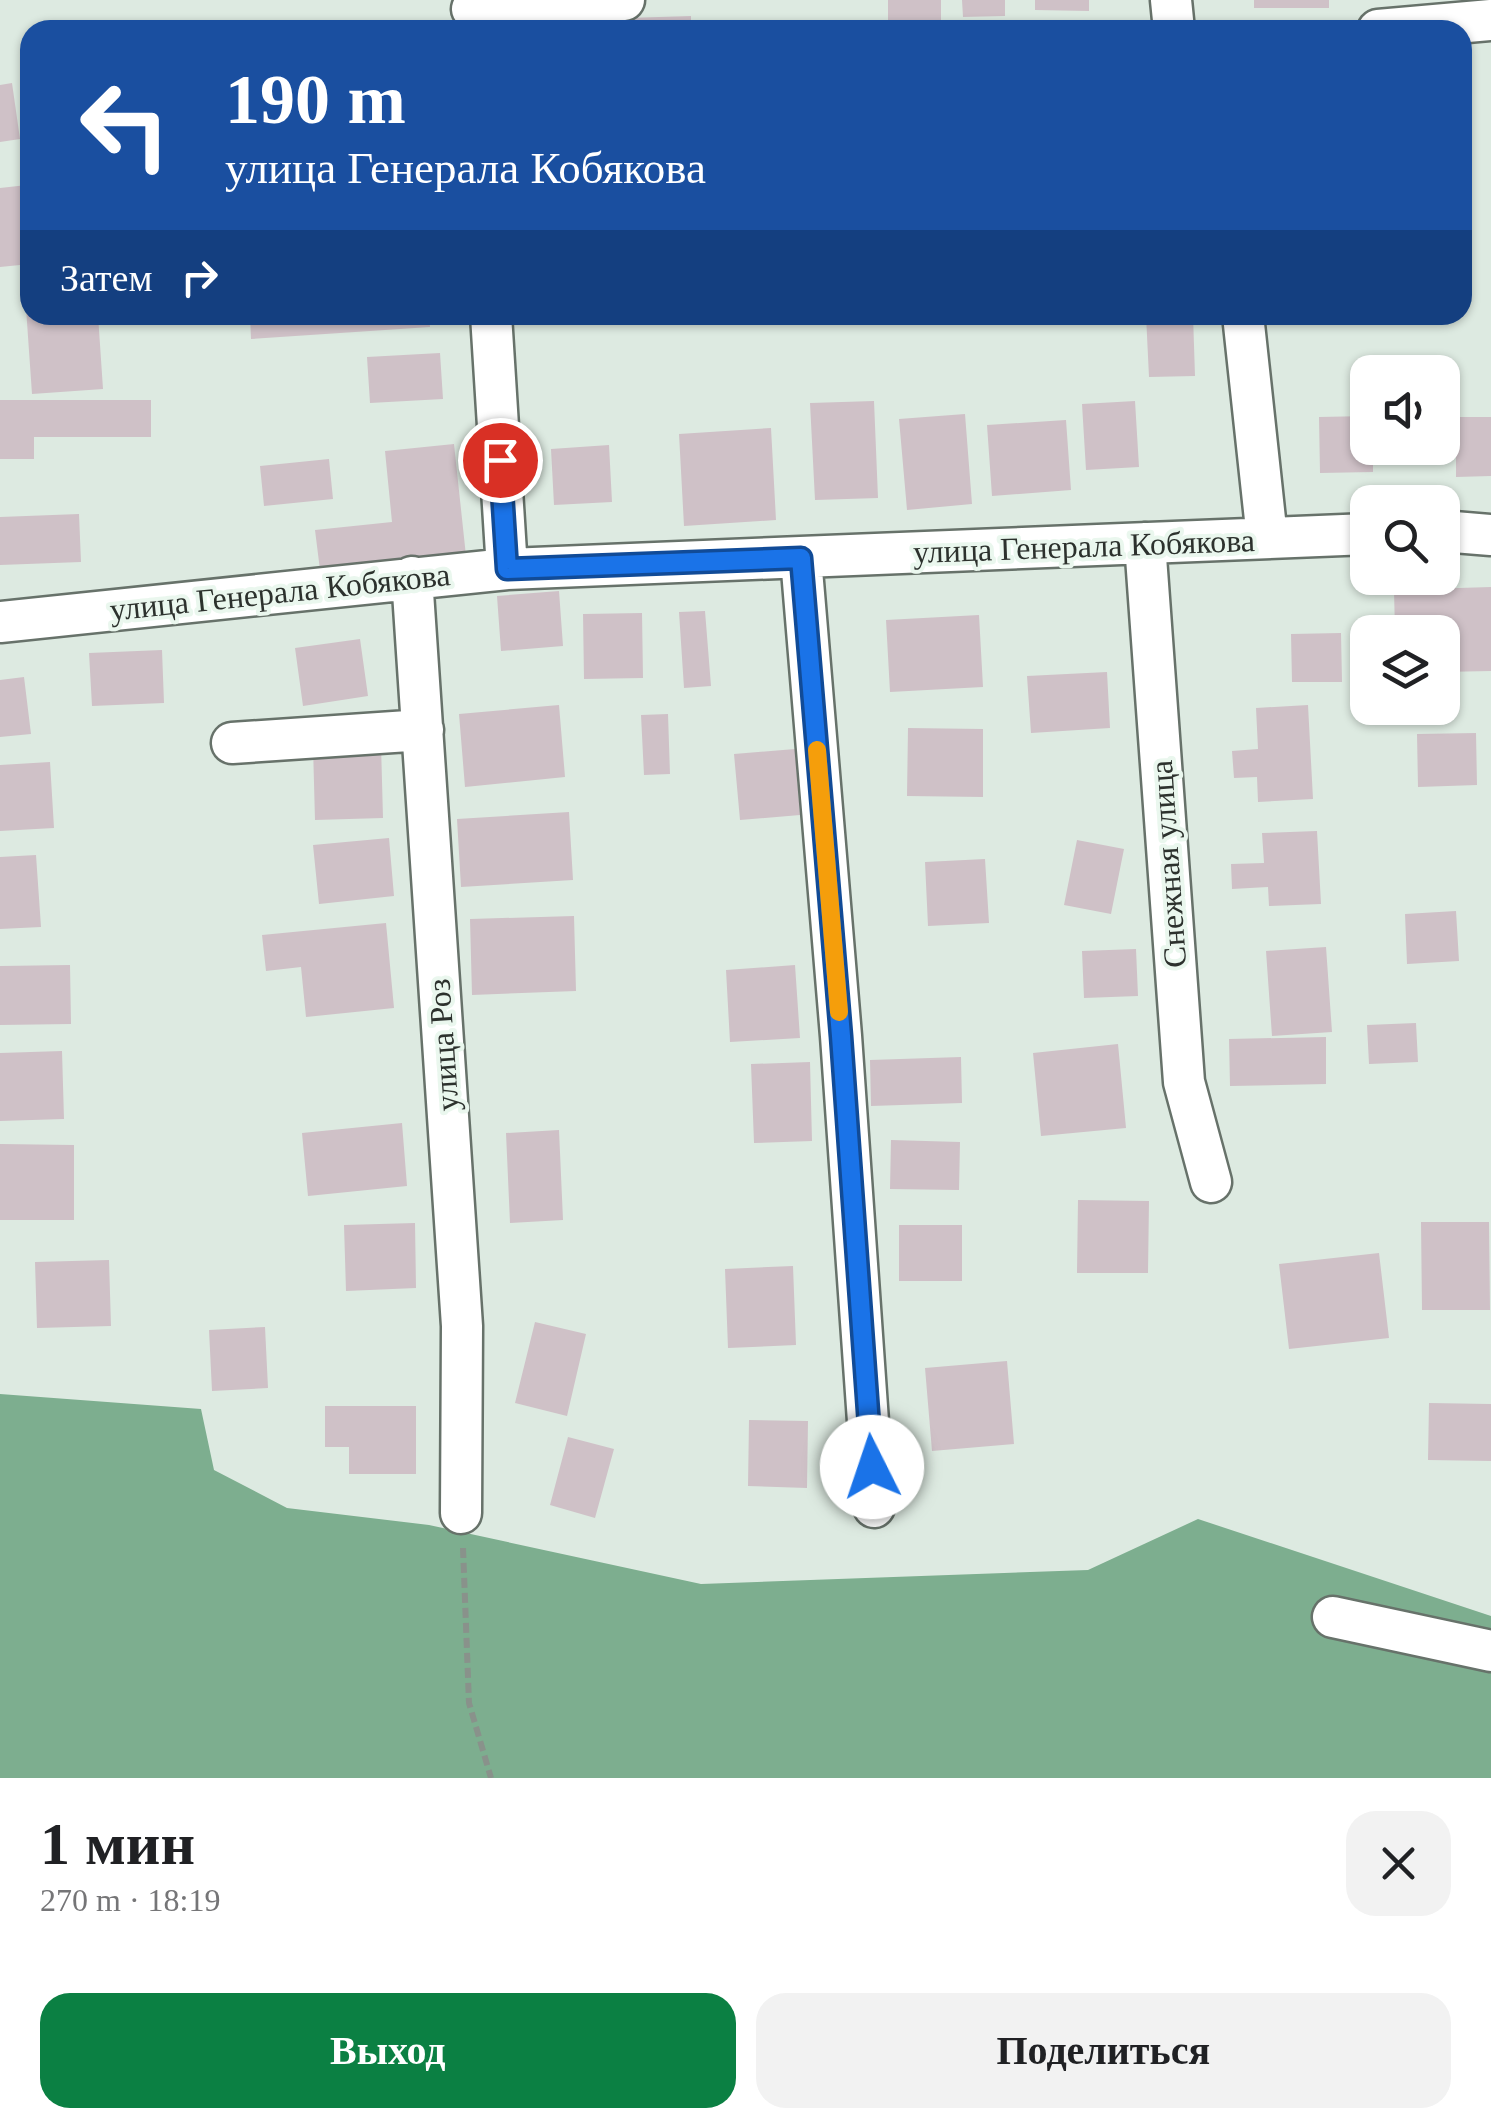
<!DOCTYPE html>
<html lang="ru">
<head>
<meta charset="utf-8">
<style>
	:root { --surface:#fff; --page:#f2f2f2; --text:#202124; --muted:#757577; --accent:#0b8043 }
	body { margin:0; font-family:"Times New Roman",serif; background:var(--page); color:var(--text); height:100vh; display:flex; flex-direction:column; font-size:38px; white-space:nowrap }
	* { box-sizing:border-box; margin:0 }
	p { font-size:32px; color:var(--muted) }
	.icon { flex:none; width:55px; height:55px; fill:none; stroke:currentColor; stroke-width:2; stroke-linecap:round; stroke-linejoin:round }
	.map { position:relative; height:1778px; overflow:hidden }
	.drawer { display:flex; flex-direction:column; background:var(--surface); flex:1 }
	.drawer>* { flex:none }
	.top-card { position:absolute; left:20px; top:20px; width:1452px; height:305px; border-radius:30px; box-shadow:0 2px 8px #0004; background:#1a4fa0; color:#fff; overflow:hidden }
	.fabs { position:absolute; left:1350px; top:355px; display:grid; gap:20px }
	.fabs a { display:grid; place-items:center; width:110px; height:110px; border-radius:20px; background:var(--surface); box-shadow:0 2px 8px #0004; font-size:50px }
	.pin { position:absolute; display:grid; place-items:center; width:85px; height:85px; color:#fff; margin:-42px; border:5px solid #fff; border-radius:50%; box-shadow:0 2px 10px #0007 }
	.me { position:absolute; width:110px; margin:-55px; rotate:356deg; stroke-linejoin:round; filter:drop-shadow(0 0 8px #0008) }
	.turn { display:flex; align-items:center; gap:35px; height:210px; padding:0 40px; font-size:45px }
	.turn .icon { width:130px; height:130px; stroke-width:2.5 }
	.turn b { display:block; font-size:70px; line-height:85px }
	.then { display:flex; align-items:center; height:95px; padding:0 40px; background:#0003; gap:20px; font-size:38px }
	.round { display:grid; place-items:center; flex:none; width:105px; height:105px; border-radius:30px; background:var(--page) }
	.summary { display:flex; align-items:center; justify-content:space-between; height:170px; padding:0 40px }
	h1 { font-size:60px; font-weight:700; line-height:75px }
	.cta { display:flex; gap:20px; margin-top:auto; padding:20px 40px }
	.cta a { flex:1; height:115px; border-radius:30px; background:var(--accent); color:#fff; font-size:40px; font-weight:700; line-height:115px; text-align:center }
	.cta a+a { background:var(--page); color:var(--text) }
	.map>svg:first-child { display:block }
</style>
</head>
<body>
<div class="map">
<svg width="1491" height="1778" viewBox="0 0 1491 1778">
	<rect width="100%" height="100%" fill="#ddeae1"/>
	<path fill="#7dae8f" d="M0 1394 201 1409 214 1470 287 1508 429 1525 701 1584 1088 1570 1198 1519 1491 1616V1778H0Z"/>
	<path fill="#cfc1c7" d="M888 0H941V30H888Z
		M962 0H1005V16L963 17Z
		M1035 0H1089V11L1035 10Z
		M1254 0H1329V8H1254Z
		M691 16V30H628L627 18Z
		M12 83 20 139 0 142V85Z
		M27 185 30 264 0 267V188Z
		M26 308H30V315H98L103 389 32 394Z
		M250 315H429L430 327 251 339Z
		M1146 315H1193L1195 376 1149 377Z
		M440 353 443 399 370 403 367 357Z
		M0 400H151V437H34V459H0Z
		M874 401 878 498 815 500 810 403Z
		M1135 401 1139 467 1086 470 1082 404Z
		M965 414 972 504 907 510 899 419Z
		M1368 416V448H1373V472L1320 473 1319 417Z
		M1456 417H1491V476L1456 477Z
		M1066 420 1071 490 992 496 987 425Z
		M771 428 776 520 684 526 679 434Z
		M454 444 466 556 320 570 315 530 392 522 385 451Z
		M609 445 612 502 554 505 551 449Z
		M329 459 333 499 264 506 260 466Z
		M79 514 81 562 0 565V517Z
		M1491 587V671L1442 672V632H1395L1394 590Z
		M559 591 563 646 501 651 497 596Z
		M705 611 711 686 684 688 679 612Z
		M642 613 643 678 584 679 583 614Z
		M979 615 983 687 890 692 886 620Z
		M1341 633 1342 682H1292L1291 634Z
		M360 639 368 696 303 706 295 648Z
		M162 650 164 703 92 706 89 653Z
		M1107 672 1110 728 1031 733 1027 676Z
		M24 677 31 734 0 737V680Z
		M559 705 565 777 465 787 459 714Z
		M1308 705 1313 799 1258 802 1257 777 1234 778 1232 751 1258 749 1256 708Z
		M668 714 670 774 644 775 641 715Z
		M908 728 983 729V797L907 796Z
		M1476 733 1477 785 1418 787 1417 734Z
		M381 744 383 818 315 820 313 746Z
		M795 749 800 815 740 820 734 754Z
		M50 762 54 828 0 831V765Z
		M569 812 573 880 461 887 457 819Z
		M1317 831 1321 904 1269 906 1268 887 1232 889 1231 864 1264 863 1262 833Z
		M389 838 394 896 319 904 313 845Z
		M1077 840 1124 849 1111 914 1064 905Z
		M36 855 41 927 0 929V857Z
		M985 859 989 923 928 926 925 862Z
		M1456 911 1459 961 1407 964 1405 914Z
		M574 916 576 991 472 995 470 919Z
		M386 923 394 1008 306 1017 301 967 266 971 262 935Z
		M1326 947 1332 1032 1272 1036 1266 951Z
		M1136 949 1138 996 1084 998 1082 951Z
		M70 965 71 1024 0 1025V966Z
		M795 965 800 1038 730 1042 726 970Z
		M1416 1023 1418 1062 1369 1064 1367 1025Z
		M1326 1037V1084L1230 1086 1229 1039Z
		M1118 1044 1126 1128 1041 1136 1033 1053Z
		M62 1051 64 1119 0 1121V1053Z
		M961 1057 962 1103 871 1106 870 1060Z
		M810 1062 812 1141 754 1143 751 1064Z
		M402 1123 407 1186 308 1196 302 1133Z
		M559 1130 563 1220 510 1223 506 1133Z
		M891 1140 960 1142 959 1190 890 1189Z
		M0 1144 74 1145V1220H0Z
		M1078 1200 1149 1201 1148 1273H1077Z
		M1421 1222H1489L1490 1310H1422Z
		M415 1223 416 1288 346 1291 344 1225Z
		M899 1225H962V1281H899Z
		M1379 1253 1389 1338 1289 1349 1279 1264Z
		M109 1260 111 1326 37 1328 35 1262Z
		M793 1266 796 1345 728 1348 725 1269Z
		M535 1322 586 1334 567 1416 515 1403Z
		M265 1327 268 1388 212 1391 209 1330Z
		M1007 1361 1014 1444 932 1451 925 1368Z
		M1429 1403 1491 1404V1461L1428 1460Z
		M325 1406H416V1474H349V1447H325Z
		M749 1420 808 1421 807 1488 748 1486Z
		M568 1437 614 1449 595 1518 550 1505Z"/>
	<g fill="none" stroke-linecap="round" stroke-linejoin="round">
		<defs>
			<path id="minor" d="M1171 0 1174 30
				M472 9 624 0
				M1378 30 1491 20
				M491 315 507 569
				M1243 315 1267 538
				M1442 531 1491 535
				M1145 543 1184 1082 1211 1182
				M801 558 841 1036 874 1507
				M412 577 462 1326 461 1513
				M0 622 507 569 1368 534
				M232 743 423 730
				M1333 1617 1491 1651"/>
		</defs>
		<use href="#minor" stroke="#67726a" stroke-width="45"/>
		<path stroke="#89928b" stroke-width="6" stroke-dasharray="10 5" stroke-linecap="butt" d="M463 1548 469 1703 491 1778"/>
		<use href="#minor" stroke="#fff" stroke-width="40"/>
	</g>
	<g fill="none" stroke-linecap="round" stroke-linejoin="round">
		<defs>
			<path id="route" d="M500 460 507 569 801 558 841 1036 872 1467"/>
		</defs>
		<use href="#route" stroke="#114b97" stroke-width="25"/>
		<use href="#route" stroke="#1a73e8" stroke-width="18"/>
		<path stroke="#f59e0b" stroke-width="18" d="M817 750 839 1012"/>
	</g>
	<g text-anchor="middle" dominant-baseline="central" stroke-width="8" stroke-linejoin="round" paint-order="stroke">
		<g font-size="32" fill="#2c312d" stroke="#eaf7ee">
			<text transform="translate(1084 546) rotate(-2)">улица Генерала Кобякова</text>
			<text transform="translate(280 592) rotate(-6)">улица Генерала Кобякова</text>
			<text transform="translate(1168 864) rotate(-94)">Снежная улица</text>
			<text transform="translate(443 1045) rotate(-94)">улица Роз</text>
		</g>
	</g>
</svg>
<div class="fabs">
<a><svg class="icon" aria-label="sound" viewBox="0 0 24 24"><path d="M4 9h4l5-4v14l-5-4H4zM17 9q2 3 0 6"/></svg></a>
<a><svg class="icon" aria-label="search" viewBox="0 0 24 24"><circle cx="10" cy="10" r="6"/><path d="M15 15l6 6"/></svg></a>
<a><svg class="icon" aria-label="layers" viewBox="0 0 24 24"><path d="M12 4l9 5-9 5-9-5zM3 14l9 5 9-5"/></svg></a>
</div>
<div class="pin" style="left:500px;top:460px;background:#d93025"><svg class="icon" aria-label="arrive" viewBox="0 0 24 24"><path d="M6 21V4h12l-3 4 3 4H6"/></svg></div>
<svg class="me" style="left:872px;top:1467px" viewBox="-20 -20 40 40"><circle r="19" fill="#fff"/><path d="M0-13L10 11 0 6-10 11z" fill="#1a73e8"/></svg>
<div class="top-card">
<div class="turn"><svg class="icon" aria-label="left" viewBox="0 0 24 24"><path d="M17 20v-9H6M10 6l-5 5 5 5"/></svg><div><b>190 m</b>улица Генерала Кобякова</div></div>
<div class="then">Затем<svg class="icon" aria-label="right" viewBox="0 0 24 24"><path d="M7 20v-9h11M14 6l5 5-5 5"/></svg></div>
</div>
</div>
<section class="drawer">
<div class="summary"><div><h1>1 мин</h1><p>270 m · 18:19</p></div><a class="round"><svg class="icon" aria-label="close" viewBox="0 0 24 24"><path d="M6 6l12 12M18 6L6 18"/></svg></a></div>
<div class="cta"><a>Выход</a><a>Поделиться</a></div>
</section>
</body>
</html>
